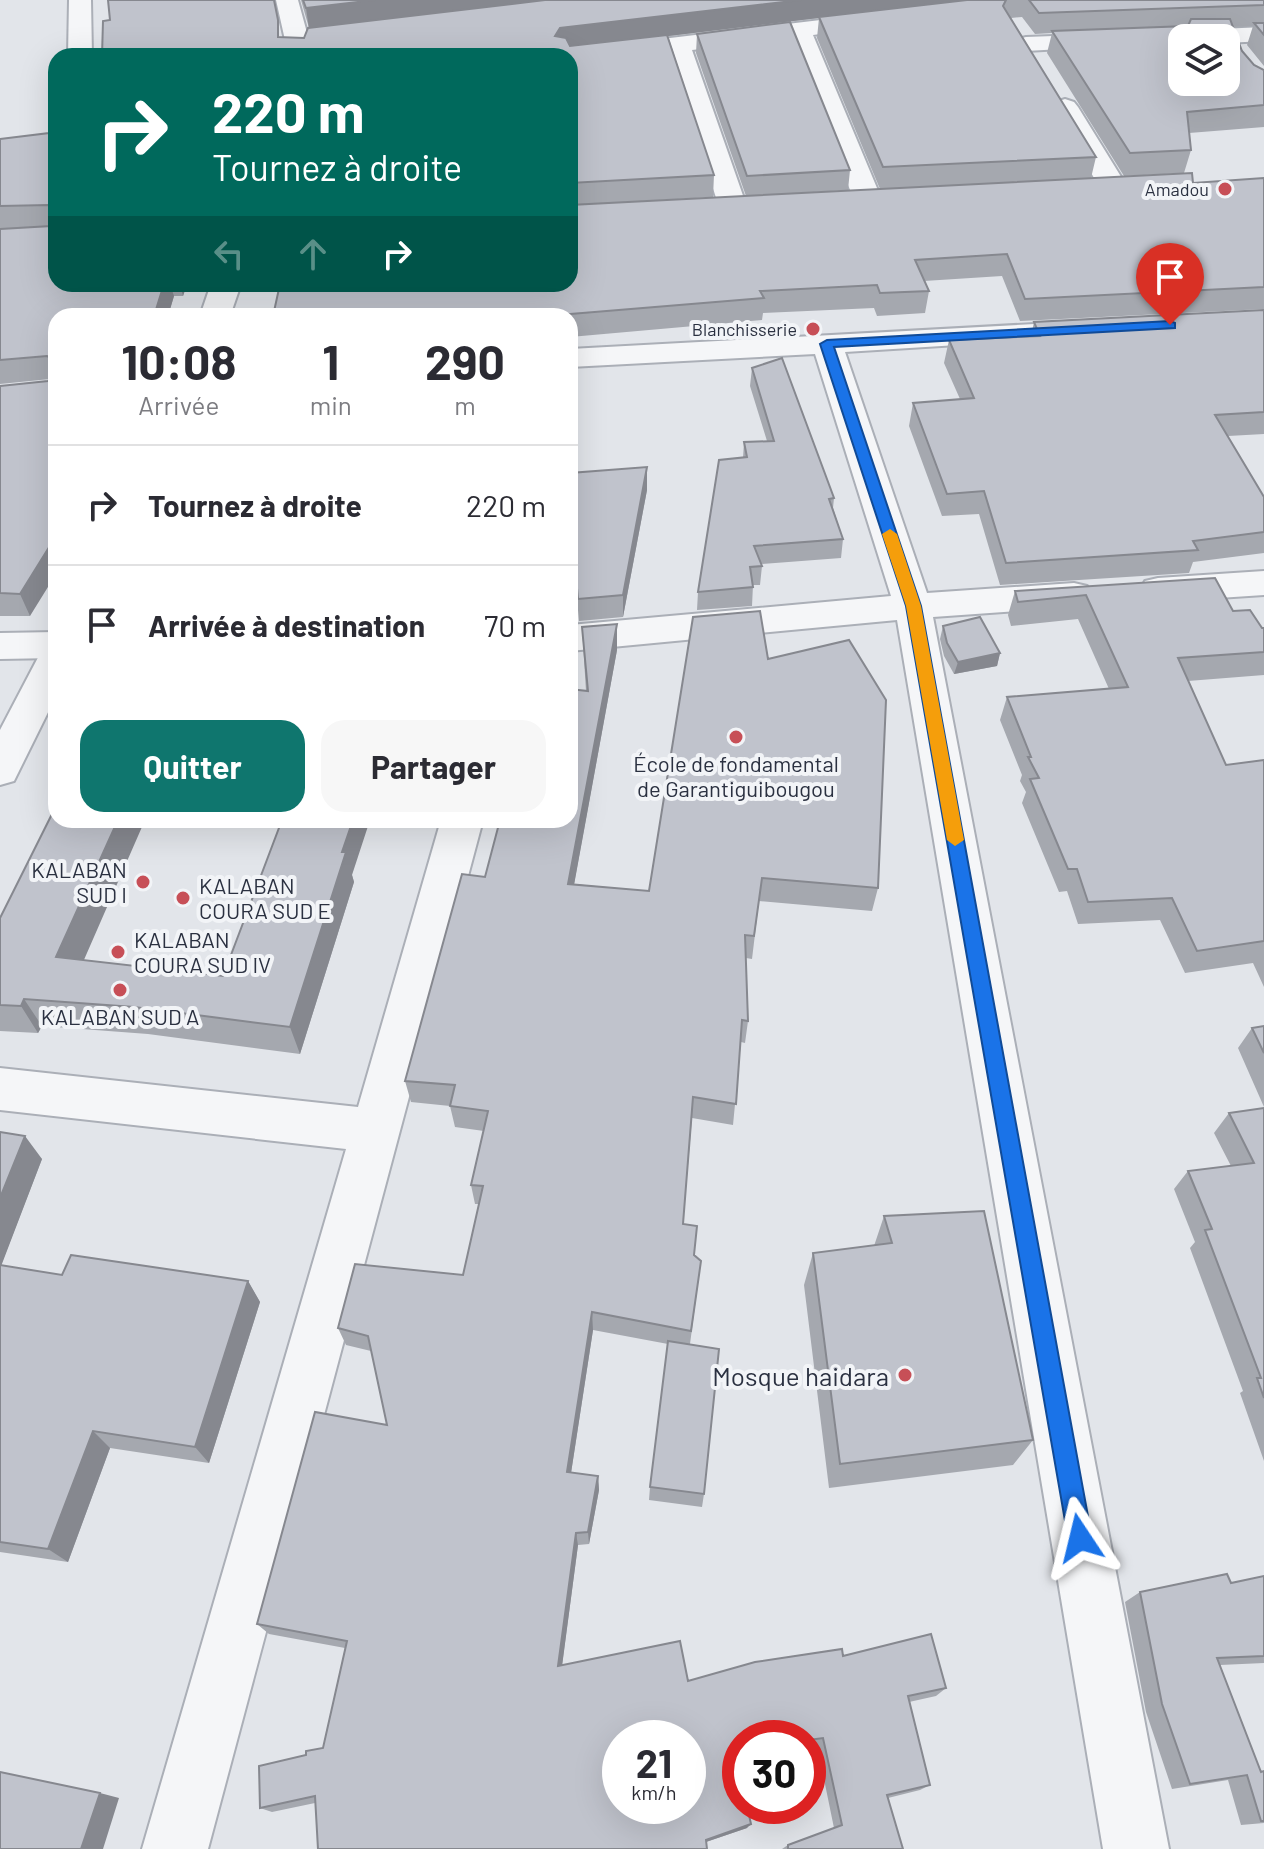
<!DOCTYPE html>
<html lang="fr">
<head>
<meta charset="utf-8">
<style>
	:root { --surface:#fff; --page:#f7f7f7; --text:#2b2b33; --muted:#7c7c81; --line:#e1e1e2; --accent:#0f766e }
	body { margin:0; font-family:Barlow,sans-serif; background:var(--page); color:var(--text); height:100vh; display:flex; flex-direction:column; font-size:30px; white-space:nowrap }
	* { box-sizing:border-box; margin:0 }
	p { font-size:26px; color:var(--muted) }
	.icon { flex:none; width:44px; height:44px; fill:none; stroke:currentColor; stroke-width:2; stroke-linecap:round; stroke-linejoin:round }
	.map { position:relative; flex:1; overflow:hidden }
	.details { position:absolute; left:48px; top:308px; width:530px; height:520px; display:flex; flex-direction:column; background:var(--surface); border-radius:24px; box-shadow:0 8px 32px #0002 }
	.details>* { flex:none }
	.top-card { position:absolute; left:48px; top:48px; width:530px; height:244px; border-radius:24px; box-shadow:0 8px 32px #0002; background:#00695c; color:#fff; overflow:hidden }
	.buttons { position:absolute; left:1168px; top:24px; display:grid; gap:16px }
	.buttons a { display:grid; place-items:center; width:72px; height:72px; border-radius:16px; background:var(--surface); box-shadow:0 8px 32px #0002; font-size:40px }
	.speed { position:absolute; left:602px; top:1720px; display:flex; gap:16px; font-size:40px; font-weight:700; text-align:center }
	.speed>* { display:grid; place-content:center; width:104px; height:104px; border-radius:50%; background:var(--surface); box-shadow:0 8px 32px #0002; line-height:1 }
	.speed small { font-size:20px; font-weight:400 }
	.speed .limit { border:12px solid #d22; background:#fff; color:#111 }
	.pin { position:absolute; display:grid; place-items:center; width:68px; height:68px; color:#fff; margin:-82px -34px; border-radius:50% 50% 50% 0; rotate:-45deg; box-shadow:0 0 8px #0007 }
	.pin .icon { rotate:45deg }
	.me { position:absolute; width:88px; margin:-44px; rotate:350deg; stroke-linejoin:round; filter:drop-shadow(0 0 6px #0008) }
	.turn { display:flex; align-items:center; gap:28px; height:168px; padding:0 32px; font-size:36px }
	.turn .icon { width:104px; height:104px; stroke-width:2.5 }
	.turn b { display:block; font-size:56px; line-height:68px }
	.lanes { display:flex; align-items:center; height:76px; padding:0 32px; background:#0003; justify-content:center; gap:40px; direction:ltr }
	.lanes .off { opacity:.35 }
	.eta { display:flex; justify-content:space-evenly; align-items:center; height:136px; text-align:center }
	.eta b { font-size:48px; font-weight:700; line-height:56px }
	.primary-button { display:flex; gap:16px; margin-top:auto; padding:16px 32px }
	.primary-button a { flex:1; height:92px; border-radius:24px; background:var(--accent); color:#fff; font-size:32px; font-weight:700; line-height:92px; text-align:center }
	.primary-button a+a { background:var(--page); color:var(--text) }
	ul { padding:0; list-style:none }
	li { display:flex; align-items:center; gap:24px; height:120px; padding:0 32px; border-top:2px solid var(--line) }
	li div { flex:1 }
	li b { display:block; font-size:30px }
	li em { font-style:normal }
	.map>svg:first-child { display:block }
</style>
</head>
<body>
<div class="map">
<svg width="1264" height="1849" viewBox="0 0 1264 1849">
	<rect width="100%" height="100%" fill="#e2e5ea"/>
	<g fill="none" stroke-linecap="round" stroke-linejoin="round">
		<defs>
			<path id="minor" d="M69 0H91L92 56H68Z
				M879 13 887 15 891 20 887 25 813 35 882 200 878 206 868 208 858 206 854 200 790 38 692 50 747 207 743 213 733 215 723 213 719 207 669 52 570 64V56H559L570 50Z
				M1264 27V41L1226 43V38H1182V45L1168 43 1164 38 1168 33 1176 31Z
				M1108 34 1116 36 1120 41 1116 46 1026 51 1018 49 1014 44 1018 39 1026 37Z
				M1065 99 1074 102 1078 107 1128 188 1124 194H1104L1100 188 1052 107 1056 102Z
				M1090 321 1101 324 1105 330 1101 336 845 352 927 593 1074 583 1087 586 1092 595 1087 604 1074 607 933 617 1169 1849H1103L897 620 570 651V625L891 596 815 354 570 367V349Z
				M1264 571V595L1158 602 1145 599 1140 590 1145 581 1158 578Z
				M56 632V658L0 659V633Z
				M441 820H483L208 1849H142L346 1149 0 1110V1068L358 1107Z"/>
			<path id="tertiary" d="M276 0H298L309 40 308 56H284L285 40Z
				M211 284H241L230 316H200Z
				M56 644V696L14 781 0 785V730L43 648Z"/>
		</defs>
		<use href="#minor" stroke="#abafb7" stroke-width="4"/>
		<use href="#tertiary" stroke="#abafb7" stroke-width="4"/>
		<use href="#minor" fill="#f5f6f8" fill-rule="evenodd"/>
		<use href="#tertiary" fill="#f5f6f8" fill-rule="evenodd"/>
	</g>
	<path fill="#a5a8af" d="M301 0H1264V66L1247 45 1253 26 1233 27 1242 51 1254 65 1264 70V127L1189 133 1191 150 1184 173 1124 176 1047 53 1052 33 1035 34 1022 17 1011 18 1096 157 1091 178 880 189 817 38 819 18 668 36 714 175 713 197 570 205V56L281 37 304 38 309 28Z
		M697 34 850 170 848 190 746 196 696 53Z
		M49 133 56 284H187L183 296H174L168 316H56L30 616H0V386L48 381 50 379 0 384V229L28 228H0V139Z
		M1264 178V309L1020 321 1002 276 924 281 929 291 925 313 877 316 874 308 763 313 762 320 570 337V316H273L279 293 1193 183Z
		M1264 310V434L1228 436 1264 497V553L1193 562 1189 573 1000 585 979 514 942 516 909 426 913 403 960 399 944 363 949 340 1031 336 1034 322Z
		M752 368 834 498 833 508 843 539 841 558 761 564 762 566 760 585H753L752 606 697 610 698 592 743 458 744 442 767 441 750 386Z
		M647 467V490L623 617 579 621 577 599 570 600V473Z
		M1215 578 1233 611 1262 628 1264 652V675L1188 681 1226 765 1264 760V987L1253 963 1185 973 1160 920 1078 924 1067 891 1059 892 1022 803 1026 792 1020 781 1022 775 1000 720 1007 697 1109 689 1078 619 1011 626 1008 615 1015 591Z
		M617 624V650L574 884 649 891 768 659 878 888 872 911 759 901 752 959 746 958 748 1021 745 1043 741 1042 733 1125 692 1118 683 1224 694 1255 701 1261 690 1344 704 1494 702 1507 649 1500 650 1487 668 1344 593 1330 571 1473 598 1476 599 1490 589 1544 578 1545 562 1665 688 1681 843 1656 946 1688 936 1696 909 1702 930 1785 920 1790 888 1798 903 1849H782L788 1845 834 1828 817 1745 808 1746V1738H740V1754H736L747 1828 706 1842 315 1803 272 1812 260 1808 306 1755 323 1748 345 1648 269 1634 257 1624 387 1425 371 1351 346 1345 338 1328 463 1275 479 1204H475L471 1185 484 1131 455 1127 450 1106 411 1102 405 1081 586 691 582 627Z
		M943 626 1000 653 997 666 954 674 944 656 940 639Z
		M352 875 354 882 300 1054 148 1034 42 1026 38 1033 0 1031V918L84 960 223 976Z
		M1264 1026V1107L1238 1048 1252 1028Z
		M1264 1108V1461L1240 1393 1243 1391 1190 1248 1195 1242 1174 1189 1188 1171 1231 1166 1214 1133 1229 1113Z
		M0 1132 42 1159 1 1265 62 1275 248 1281 260 1302 209 1463 110 1448 68 1562 0 1552Z
		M884 1216 1033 1440 1013 1465 829 1488 804 1285 813 1253 874 1246Z
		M1264 1576V1663L1220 1665 1261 1772 1264 1771V1823L1241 1825 1228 1780 1172 1789 1146 1712 1125 1602 1140 1592 1231 1583Z"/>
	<path fill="#86888f" d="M375 0H550L309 29 306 8Z
		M801 0H969L561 49 555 36 560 28Z
		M164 284H170L174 296 168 316H154Z
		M180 284H187L183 296Z
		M647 467V490L623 617V595Z
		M56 536V574L30 616 20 594Z
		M617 624V650L570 907 568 884Z
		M1000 653 997 666 954 674 958 662Z
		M118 820H145L73 985 56 957Z
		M353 820H370L352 875 354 882 300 1054 290 1027 342 852Z
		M24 999 42 1026 38 1033 21 1006Z
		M25 1136 42 1159 0 1269V1198Z
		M248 1281 260 1302 209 1463 195 1447Z
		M592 1312 593 1330 569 1486 567 1472Z
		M93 1431 110 1448 68 1562 48 1549Z
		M598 1476 599 1490 589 1544 588 1532Z
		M576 1533 578 1545 561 1674 558 1666Z
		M100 1793 119 1798 103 1849H81Z
		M751 1824 747 1828 703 1843 706 1840Z"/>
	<path fill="#c0c3cc" stroke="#86888f" stroke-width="2" fill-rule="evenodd" d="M108 0H274L278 20V37L304 38 308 28 545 0H801L560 28 555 36 566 38 570 46 667 35 714 175 570 183V56H102L103 21 110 20Z
		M303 0H375L306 8Z
		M967 0H1006L1003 6 1096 157 883 167 819 17Z
		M1029 0H1264V5L1039 13Z
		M1191 19H1230L1242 51 1254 65 1264 70V105L1187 112 1191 150 1130 153 1052 31 1188 26ZM1182 38H1226V82H1182Z
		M790 22 850 170 747 176 697 34Z
		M1254 23H1264V35Z
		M56 127V284H164L154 316H56V536L20 594 0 593V386L48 381 51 378V358L47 356 0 360V229L51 226 52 208 49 205 0 206V139L49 133 52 128Z
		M1192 173 1193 183 1264 178V287L1025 299 1007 254 915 260 929 291 880 293 877 285 760 291 764 298 546 316H273L280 284H570V205Z
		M1264 310V412L1215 415 1264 497V532L1193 541 1198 550 1006 563 984 491 947 494 913 403 974 398 949 340 1040 336 1034 322Z
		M782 358 834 498 829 499 843 539 754 546 762 566 750 567 753 587 698 592 719 460 747 457 744 442 774 441 752 368Z
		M647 467 623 595 578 599 576 577H570V473Z
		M1215 578 1233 611 1250 610 1262 628H1264V652L1178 658 1226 765 1264 760V941L1197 951 1172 898 1088 902 1077 869H1068L1030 779 1039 778 1028 757H1031L1007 697 1128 687 1086 595 1018 602 1015 591Z
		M760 611 768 659 849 640 886 700 878 888 762 878 754 936 745 935 748 1021 742 1020 736 1104 693 1097 683 1224 697 1226 694 1255 701 1261 691 1331 592 1312 567 1472 598 1476 588 1532 576 1533 558 1666 680 1641 688 1681 755 1662 842 1649 843 1656 931 1634 946 1688 908 1696 930 1785 887 1795 903 1849H788V1845L842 1825 823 1738 808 1740V1738H740V1748L735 1749 740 1772V1806H747L751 1824 706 1840 707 1849H318L315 1796 260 1808 259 1766 306 1755V1751L323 1748 347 1641 257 1624 315 1412 387 1425 368 1336 338 1328 355 1264 463 1275 483 1186 471 1185 488 1111 450 1106 455 1085 405 1081 462 874 485 877 500 820H570V689L588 691 582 627 617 624 568 884 649 891 693 617ZM620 1738H688V1806H620Z
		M980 617 1000 653 958 662 947 643 943 626Z
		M56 806V820H118L56 957 223 976 282 820H353L342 852H346L290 1027 134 1007 24 999 21 1006 0 1005V918Z
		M1264 1026V1053L1252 1028Z
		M1264 1108V1398L1257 1378H1261L1205 1230 1212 1229 1188 1171 1254 1163 1229 1113Z
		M0 1132 25 1136 0 1198Z
		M984 1211 1033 1440 840 1464 813 1253 892 1243 884 1216Z
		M71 1255 248 1281 195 1447 93 1431 48 1549 0 1542V1265L62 1275Z
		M668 1341 719 1349 704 1494 650 1487Z
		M1227 1574 1231 1583 1264 1576V1656L1217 1658 1261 1772 1264 1771V1821H1261L1247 1775 1190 1784 1162 1704 1140 1592Z
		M0 1772 100 1793 81 1849H0Z"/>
	<path fill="#1a73e8" stroke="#114b97" stroke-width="2" d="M1170 321 1175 323V328L834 347 921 606 1092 1538 1088 1547 1080 1550 1072 1547 1068 1538 906 606 820 344 827 340Z"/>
	<path fill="#f59e0b" d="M890 529 897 534 921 606 964 840 955 846 947 840 906 606 882 534Z"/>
	<g fill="#c74f57" stroke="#f2f4f7" stroke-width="3">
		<circle cx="1225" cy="189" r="8"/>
		<circle cx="813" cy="329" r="8"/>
		<circle cx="736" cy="737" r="8"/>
		<circle cx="143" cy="882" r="8"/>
		<circle cx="183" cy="898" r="8"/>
		<circle cx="118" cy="952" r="8"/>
		<circle cx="120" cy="990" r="8"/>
		<circle cx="905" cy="1375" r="8"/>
	</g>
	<g text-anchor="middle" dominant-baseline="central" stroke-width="8" stroke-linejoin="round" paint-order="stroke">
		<g font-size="18" fill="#2b3141" stroke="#f2f4f7" text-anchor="end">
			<text x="1209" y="189">Amadou</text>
			<text x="797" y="329">Blanchisserie</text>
		</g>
		<g font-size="22" fill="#2b3141" stroke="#f2f4f7">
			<text x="736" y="763">École de fondamental<tspan x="736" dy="25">de Garantiguibougou</tspan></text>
			<text x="127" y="869" text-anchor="end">KALABAN<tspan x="127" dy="25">SUD I</tspan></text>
			<text x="199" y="885" text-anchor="start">KALABAN<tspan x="199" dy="25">COURA SUD E</tspan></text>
			<text x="134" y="939" text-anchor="start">KALABAN<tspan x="134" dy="25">COURA SUD IV</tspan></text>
			<text x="120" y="1016">KALABAN SUD A</text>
		</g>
		<g font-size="26" fill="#2b3141" stroke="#f2f4f7" text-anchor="end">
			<text x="889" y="1375">Mosque haidara</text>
		</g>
	</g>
</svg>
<div class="buttons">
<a><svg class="icon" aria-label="layers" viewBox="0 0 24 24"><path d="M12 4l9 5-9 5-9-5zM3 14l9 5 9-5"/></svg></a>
</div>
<div class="speed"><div>21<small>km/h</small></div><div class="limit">30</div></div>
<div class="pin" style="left:1170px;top:325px;background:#d93025"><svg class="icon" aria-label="arrive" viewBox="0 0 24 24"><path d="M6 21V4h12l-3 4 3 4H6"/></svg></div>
<svg class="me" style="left:1080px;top:1538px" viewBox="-20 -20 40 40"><path d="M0-17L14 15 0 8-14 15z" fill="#1a73e8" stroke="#fff" stroke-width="4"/></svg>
<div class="top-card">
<div class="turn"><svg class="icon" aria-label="right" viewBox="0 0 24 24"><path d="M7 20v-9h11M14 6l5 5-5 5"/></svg><div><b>220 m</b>Tournez à droite</div></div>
<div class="lanes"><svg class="icon off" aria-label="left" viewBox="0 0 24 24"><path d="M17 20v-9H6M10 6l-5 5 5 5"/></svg><svg class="icon off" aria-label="ahead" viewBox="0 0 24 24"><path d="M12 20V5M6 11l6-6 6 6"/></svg><svg class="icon" aria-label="right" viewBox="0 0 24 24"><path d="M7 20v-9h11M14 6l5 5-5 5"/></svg></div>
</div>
<section class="details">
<div class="eta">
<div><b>10:08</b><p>Arrivée</p></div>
<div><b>1</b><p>min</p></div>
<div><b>290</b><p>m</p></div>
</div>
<ul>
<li><svg class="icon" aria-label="right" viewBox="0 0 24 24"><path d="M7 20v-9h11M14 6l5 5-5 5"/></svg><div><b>Tournez à droite</b></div><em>220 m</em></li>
<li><svg class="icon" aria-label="arrive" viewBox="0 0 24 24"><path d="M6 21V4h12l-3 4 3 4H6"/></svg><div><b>Arrivée à destination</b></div><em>70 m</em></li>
</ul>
<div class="primary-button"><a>Quitter</a><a>Partager</a></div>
</section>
</div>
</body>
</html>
